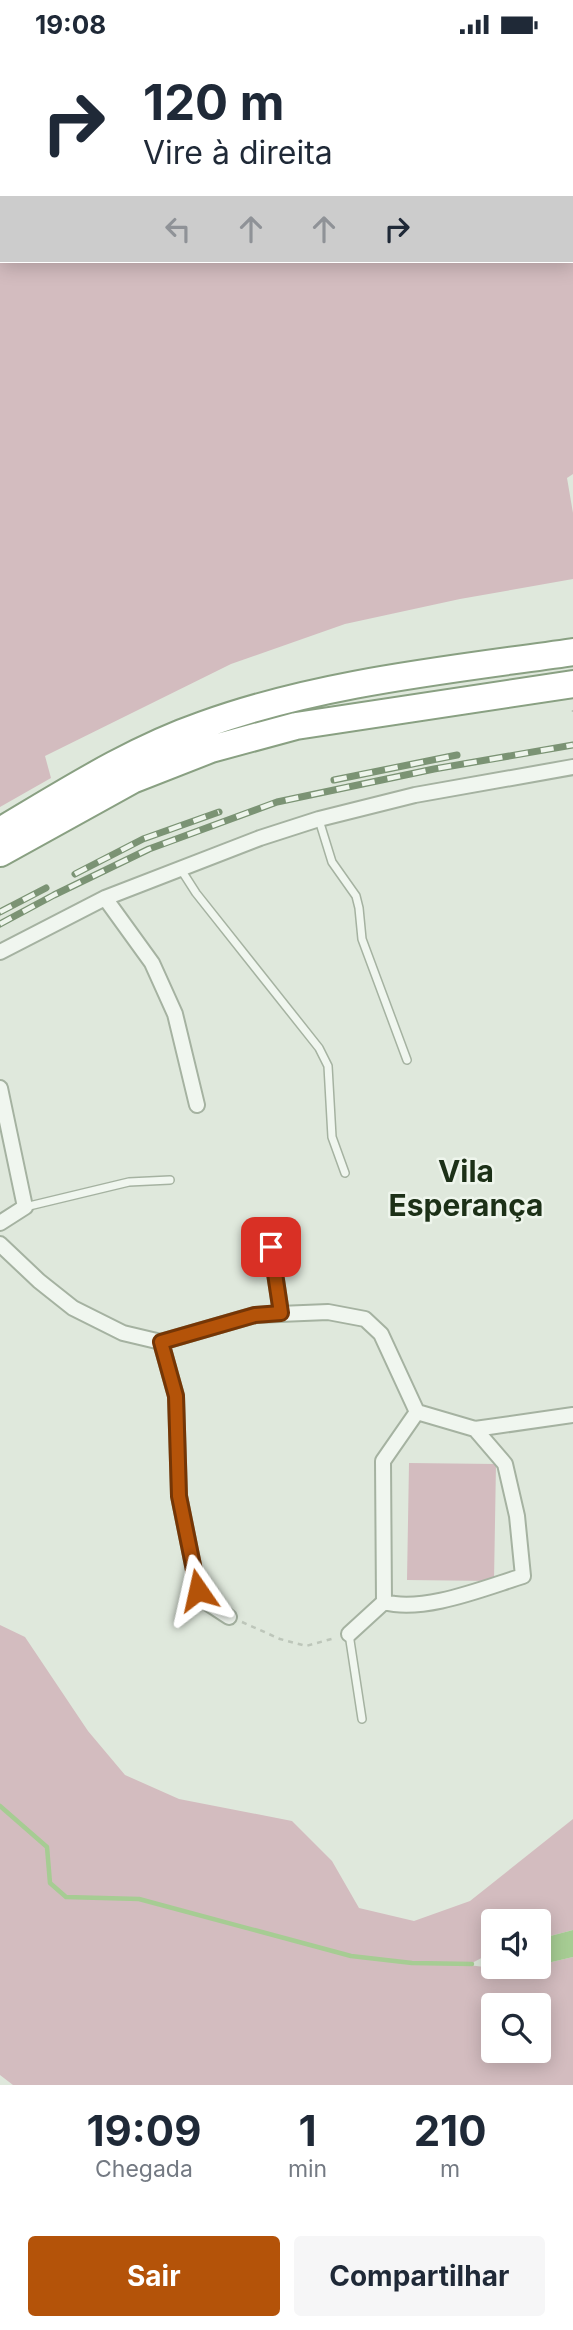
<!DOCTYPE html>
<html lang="pt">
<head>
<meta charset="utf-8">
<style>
	:root { --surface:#fff; --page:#f6f6f7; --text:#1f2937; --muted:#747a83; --accent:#b45309 }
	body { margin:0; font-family:Inter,sans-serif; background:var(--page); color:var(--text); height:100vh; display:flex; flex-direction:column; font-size:26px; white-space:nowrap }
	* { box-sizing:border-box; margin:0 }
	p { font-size:23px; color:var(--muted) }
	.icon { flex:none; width:38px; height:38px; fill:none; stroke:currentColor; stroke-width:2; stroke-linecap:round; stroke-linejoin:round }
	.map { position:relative; height:2036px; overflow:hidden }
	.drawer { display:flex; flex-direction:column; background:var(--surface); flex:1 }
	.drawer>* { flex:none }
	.banner { position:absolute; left:0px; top:0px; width:574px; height:214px; box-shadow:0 4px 18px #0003; background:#fff; color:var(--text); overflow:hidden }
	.controls { position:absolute; left:481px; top:1860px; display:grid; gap:14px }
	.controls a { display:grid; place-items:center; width:70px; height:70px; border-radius:7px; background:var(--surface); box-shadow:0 4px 18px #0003; font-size:35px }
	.pin { position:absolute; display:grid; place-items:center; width:60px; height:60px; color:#fff; margin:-30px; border-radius:14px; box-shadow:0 4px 10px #0006 }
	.me { position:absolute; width:77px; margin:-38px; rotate:349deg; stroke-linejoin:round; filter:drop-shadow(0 0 5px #0008) }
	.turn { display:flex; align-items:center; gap:24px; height:147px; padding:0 28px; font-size:32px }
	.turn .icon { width:91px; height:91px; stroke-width:2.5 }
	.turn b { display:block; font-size:49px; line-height:60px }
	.lanes { display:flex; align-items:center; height:66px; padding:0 28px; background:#0003; justify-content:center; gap:35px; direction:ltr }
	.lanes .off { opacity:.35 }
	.eta { display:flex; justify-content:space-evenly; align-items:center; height:119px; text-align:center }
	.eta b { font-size:42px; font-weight:700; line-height:49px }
	.cta { display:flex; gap:14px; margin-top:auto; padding:14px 28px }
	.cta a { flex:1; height:80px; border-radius:7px; background:var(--accent); color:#fff; font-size:28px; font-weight:700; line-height:80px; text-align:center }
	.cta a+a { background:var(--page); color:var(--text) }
	.status { display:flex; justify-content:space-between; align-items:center; height:49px; padding:0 35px; background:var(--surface); direction:ltr }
	.status svg { height:19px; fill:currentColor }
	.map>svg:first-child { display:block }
</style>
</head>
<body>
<div class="status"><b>19:08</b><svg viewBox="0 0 49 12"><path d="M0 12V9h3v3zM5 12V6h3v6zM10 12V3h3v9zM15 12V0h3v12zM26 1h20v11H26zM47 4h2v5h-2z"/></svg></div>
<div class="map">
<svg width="573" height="2036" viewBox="0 0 573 2036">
	<rect width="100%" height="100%" fill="#dfe8dc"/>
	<path fill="#d3bcbf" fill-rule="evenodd" d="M0 0H573V425L567 429 573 464V530L460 550 345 575 231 615 45 707 51 729 0 758ZM2 2H572V212H2Z
		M409 1414 496 1415 494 1532 407 1531Z
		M0 1576 25 1588 88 1682 125 1726 179 1750 292 1772 332 1812 359 1859 414 1872 470 1852 573 1770V1881L539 1890V1872H494L493 1903 468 1916 501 1920 539 1918V1916L573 1908V2036H13L0 2026ZM494 1956H539V2002H494Z"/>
	<path fill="#a6cc93" d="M573 1881V1908L539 1916V1890Z"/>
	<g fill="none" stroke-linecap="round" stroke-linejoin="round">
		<path stroke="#a6cc93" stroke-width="4.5" d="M0 1757 47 1798 50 1834 66 1848 139 1850 351 1907 412 1914 472 1915"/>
		<defs>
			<path id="lane" d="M319 771 332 813 356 847 359 859 362 890 407 1011
				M180 819 196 844 319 999 328 1017 332 1088 345 1124
				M25 1158 129 1133 170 1131
				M349 1585 362 1670"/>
			<path id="street" d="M105 849 152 914 175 965 197 1056
				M0 903 105 849 260 789 319 770 415 746 573 718
				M0 1039 25 1158 0 1174
				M0 1195 39 1232 73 1259 123 1284 161 1293 255 1266 328 1263 365 1270 381 1285 417 1363
				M271 1198 281 1264
				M161 1293 176 1347 179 1447 198 1541 206 1553 229 1568
				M384 1553C424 1564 484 1539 523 1527L517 1467 505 1415 475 1380
				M349 1585 384 1553 383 1412 417 1363 475 1380 573 1366"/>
			<path id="highway" d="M0 782C66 743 131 701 203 676 322 633 449 621 573 603
				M0 804 132 731 211 700 296 677 573 635"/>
		</defs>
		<use href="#lane" stroke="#a5b2a1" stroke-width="10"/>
		<use href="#street" stroke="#a5b2a1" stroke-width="18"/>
		<use href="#highway" stroke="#89a082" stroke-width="30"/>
		<path stroke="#bdc6ba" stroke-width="2.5" stroke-dasharray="5 5" stroke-linecap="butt" d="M573 661V663
			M242 1573 280 1590 306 1597 335 1589"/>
		<use href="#lane" stroke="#f0f6ef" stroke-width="7"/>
		<use href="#street" stroke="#f0f6ef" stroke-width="14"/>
		<use href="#highway" stroke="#fff" stroke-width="26"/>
		<defs>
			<path id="rail" d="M334 731 457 706
				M75 825 143 790 219 763
				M0 863 46 839
				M0 875 54 846 149 800 277 753 434 720 573 696"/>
		</defs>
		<use href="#rail" stroke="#7b9374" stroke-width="7"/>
		<use href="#rail" stroke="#eef5ec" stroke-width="4.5" stroke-dasharray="13" stroke-linecap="butt"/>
	</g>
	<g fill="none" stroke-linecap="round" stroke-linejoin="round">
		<defs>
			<path id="route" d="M198 1541 179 1447 176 1347 161 1293 255 1266 281 1264 271 1198"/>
		</defs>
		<use href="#route" stroke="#753606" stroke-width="18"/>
		<use href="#route" stroke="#b45309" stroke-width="12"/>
	</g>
	<g text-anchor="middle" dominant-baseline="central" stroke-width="5" stroke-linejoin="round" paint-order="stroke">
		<g font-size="30" font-weight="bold" fill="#1c3017" stroke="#eef5ec">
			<text x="466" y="1122">Vila<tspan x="466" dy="34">Esperança</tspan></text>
		</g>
	</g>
</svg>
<div class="controls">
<a><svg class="icon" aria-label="sound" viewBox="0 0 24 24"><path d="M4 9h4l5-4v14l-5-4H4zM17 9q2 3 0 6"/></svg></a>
<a><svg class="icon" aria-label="search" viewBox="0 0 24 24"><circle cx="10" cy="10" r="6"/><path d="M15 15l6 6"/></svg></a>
</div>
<div class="pin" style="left:271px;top:1198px;background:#d93025"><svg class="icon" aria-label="arrive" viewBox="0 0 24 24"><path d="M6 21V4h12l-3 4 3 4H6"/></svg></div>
<svg class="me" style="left:198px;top:1541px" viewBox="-20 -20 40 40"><path d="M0-17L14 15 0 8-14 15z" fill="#b45309" stroke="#fff" stroke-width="4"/></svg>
<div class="banner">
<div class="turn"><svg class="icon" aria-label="right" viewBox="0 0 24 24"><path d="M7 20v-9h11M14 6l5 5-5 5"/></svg><div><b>120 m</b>Vire à direita</div></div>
<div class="lanes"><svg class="icon off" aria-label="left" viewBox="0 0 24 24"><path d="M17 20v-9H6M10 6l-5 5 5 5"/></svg><svg class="icon off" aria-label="ahead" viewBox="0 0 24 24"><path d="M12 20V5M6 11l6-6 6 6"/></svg><svg class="icon off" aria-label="ahead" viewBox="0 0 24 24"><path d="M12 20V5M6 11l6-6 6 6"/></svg><svg class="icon" aria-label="right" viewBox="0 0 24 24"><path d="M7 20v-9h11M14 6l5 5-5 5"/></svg></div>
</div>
</div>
<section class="drawer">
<div class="eta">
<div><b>19:09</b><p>Chegada</p></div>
<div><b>1</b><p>min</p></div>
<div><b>210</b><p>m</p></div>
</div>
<div class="cta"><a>Sair</a><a>Compartilhar</a></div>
</section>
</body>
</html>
